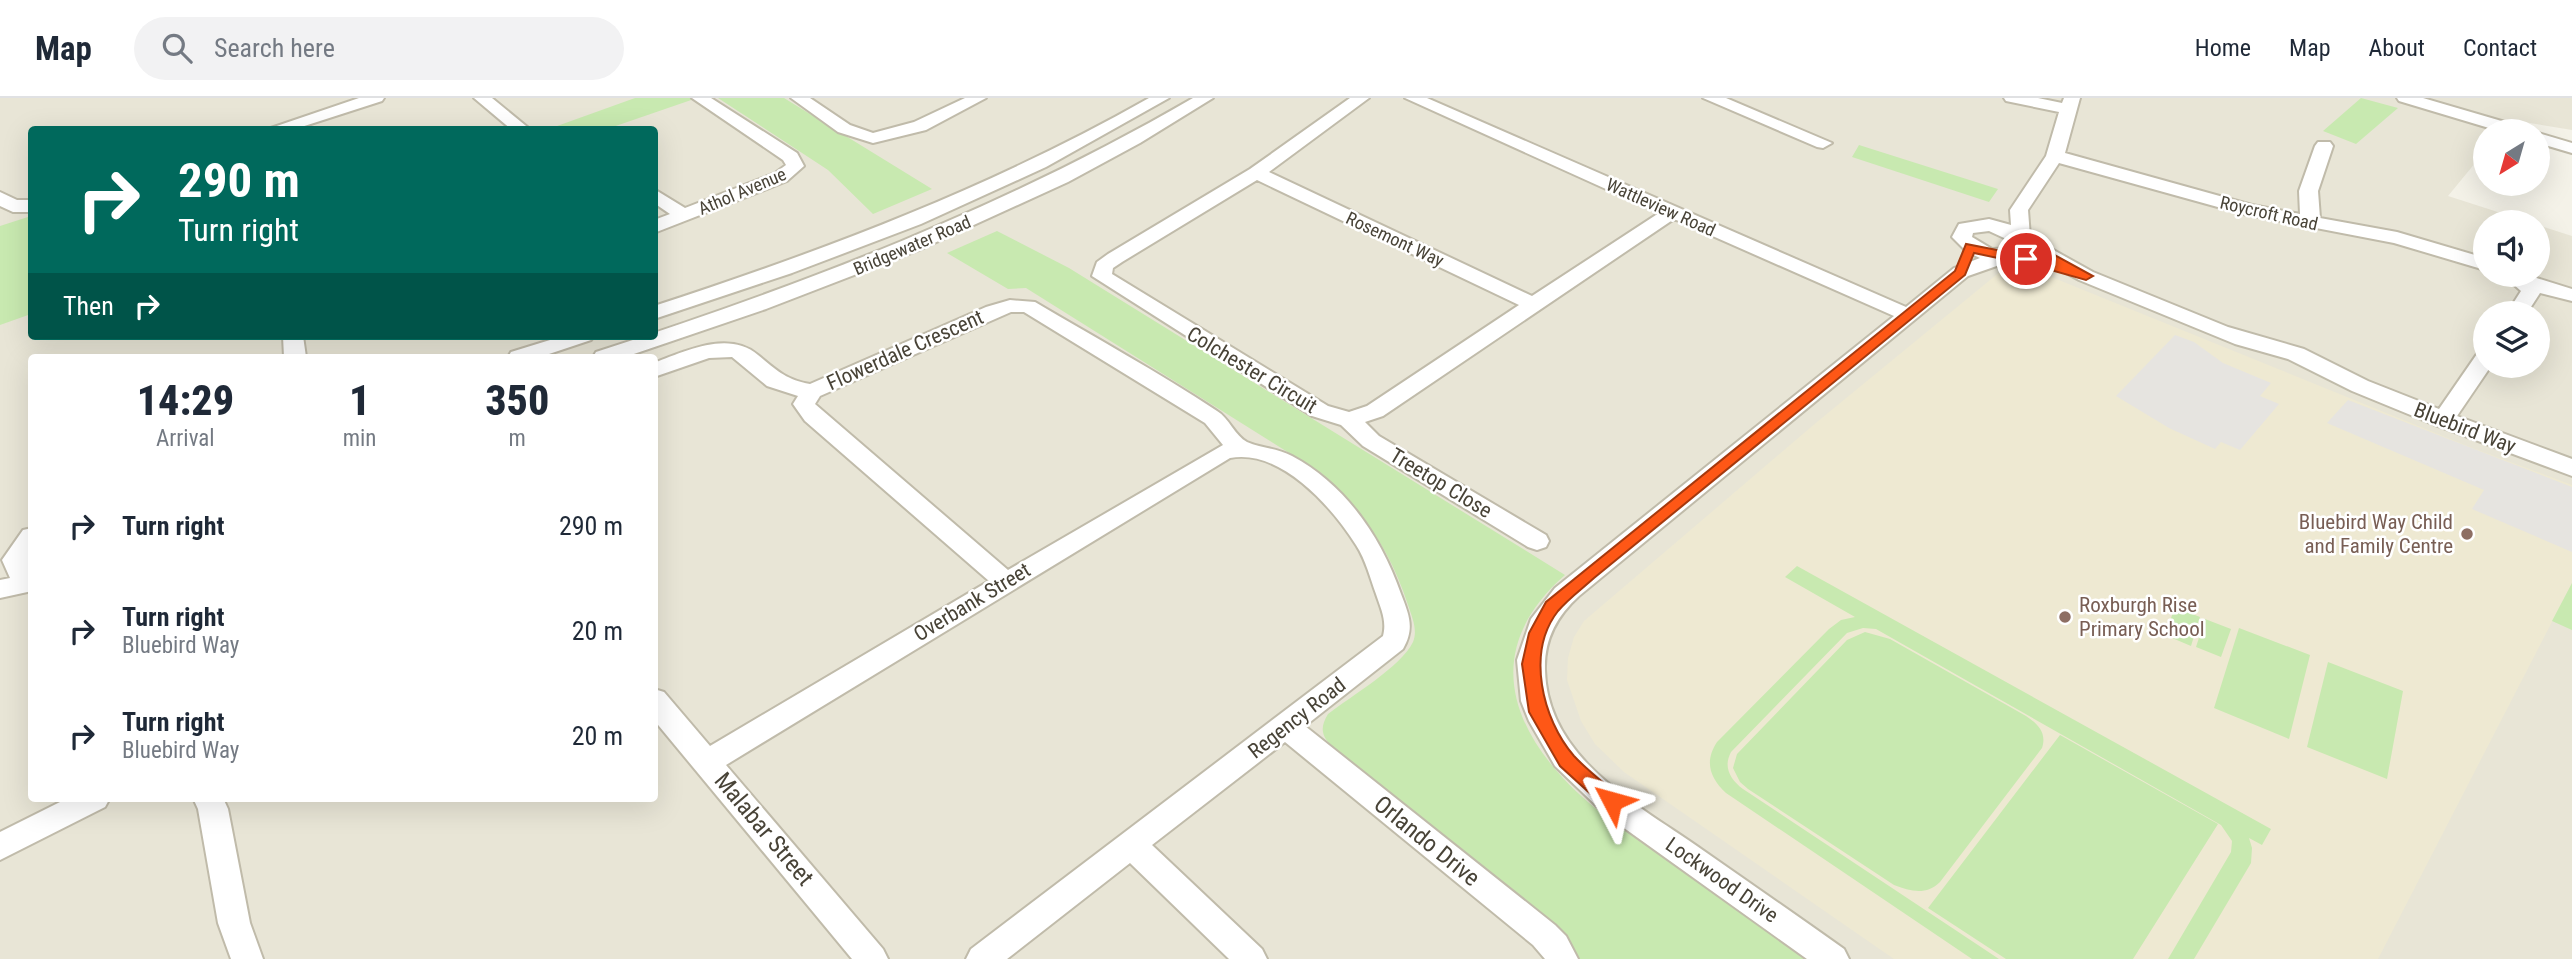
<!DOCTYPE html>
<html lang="en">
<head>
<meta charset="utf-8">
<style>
	:root { --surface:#fff; --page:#f2f2f3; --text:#1f2937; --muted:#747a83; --line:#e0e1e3 }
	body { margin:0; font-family:"Roboto Condensed",sans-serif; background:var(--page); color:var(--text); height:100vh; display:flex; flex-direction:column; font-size:26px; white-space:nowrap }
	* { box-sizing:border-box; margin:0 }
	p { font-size:23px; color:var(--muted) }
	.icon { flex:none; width:38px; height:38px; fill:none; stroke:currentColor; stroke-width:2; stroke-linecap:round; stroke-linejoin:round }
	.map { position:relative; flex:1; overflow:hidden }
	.sheet { position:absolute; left:28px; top:256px; width:630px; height:448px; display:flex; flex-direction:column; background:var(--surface); border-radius:7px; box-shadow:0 7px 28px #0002 }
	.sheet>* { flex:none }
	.top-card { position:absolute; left:28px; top:28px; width:630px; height:214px; border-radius:7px; box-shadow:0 7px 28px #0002; background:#00695c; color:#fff; overflow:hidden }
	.needle { width:46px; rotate:217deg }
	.tools { position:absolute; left:2473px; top:21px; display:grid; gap:14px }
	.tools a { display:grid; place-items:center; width:77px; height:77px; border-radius:50%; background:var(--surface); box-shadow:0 7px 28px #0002; font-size:35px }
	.pin { position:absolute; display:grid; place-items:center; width:60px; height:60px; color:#fff; margin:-30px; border:4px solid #fff; border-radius:50%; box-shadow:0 2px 7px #0007 }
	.me { position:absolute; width:77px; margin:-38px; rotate:309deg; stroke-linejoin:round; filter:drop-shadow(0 0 5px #0008) }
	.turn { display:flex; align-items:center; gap:24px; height:147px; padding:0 35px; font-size:32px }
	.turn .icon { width:91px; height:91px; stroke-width:2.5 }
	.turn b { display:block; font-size:49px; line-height:60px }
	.then { display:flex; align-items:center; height:66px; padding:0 35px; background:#0003; gap:14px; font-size:26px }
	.eta { display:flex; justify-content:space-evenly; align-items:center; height:119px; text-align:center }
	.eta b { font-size:42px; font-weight:800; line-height:49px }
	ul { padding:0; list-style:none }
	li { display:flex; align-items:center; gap:21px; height:105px; padding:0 35px }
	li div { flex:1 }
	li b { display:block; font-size:26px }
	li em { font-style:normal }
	header { display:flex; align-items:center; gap:42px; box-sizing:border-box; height:98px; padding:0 35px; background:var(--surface); border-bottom:2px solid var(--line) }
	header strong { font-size:33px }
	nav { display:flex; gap:38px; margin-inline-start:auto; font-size:24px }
	.search { width:490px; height:63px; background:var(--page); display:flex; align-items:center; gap:18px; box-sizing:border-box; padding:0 24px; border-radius:38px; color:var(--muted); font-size:26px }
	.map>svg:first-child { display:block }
</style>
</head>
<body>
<header>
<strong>Map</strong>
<div class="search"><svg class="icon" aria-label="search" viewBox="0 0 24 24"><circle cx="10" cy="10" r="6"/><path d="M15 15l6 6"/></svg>Search here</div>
<nav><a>Home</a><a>Map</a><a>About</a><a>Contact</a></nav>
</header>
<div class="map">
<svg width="2572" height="861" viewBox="0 0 2572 861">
	<rect width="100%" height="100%" fill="#f4f2e8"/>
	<path fill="#e8e5d6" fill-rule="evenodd" d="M0 0H2572V32L2512 22 2502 33H2485V53L2448 98 2529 124H2485V177H2538V127L2572 138V861H0ZM32 32H654V238H32ZM2485 215H2538V268H2485ZM32 259H654V700H32Z"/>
	<path fill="#eee9d2" d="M2016 170 2039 174 2470 349 2572 387V485L2378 861H1894L1624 674 1595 646 1581 623 1567 582 1568 560 1574 539 1584 523 1817 324 2001 173Z"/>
	<path fill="#c8e9b0" d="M635 0H697L607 31 546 32Z
		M718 0H784L932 91 873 116 828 72Z
		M2361 0 2398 10 2356 46 2323 33Z
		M1859 47 1998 91 1989 104 1852 59Z
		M31 118V216L0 227V128Z
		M997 133 1069 170 1565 477C1493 540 1500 612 1563 680 1595 715 1638 741 1676 768 1719 799 1762 830 1806 861H1580L1567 841 1548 824 1333 650C1322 638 1319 631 1328 616 1350 599 1402 568 1413 544 1418 532 1412 519 1408 507 1391 454 1363 412 1321 375L1026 190 1008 191 947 155Z
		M1797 468 2271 731 2262 747 2249 740 2252 750 2251 765 2194 861H2168L2231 754 2232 743 2221 727 1876 531 1863 530 1847 535 1731 654C1723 669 1730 681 1743 691L1999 861H1972L1726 695C1710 680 1704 664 1717 644L1829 531 1841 522 1855 519 1785 479Z
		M2572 485V532L2552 523Z
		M2175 509 2200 519 2191 548 2165 537Z
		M2205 521 2231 531 2221 559 2196 549Z
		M2239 530 2310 557 2289 641 2214 610Z
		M1865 534 1890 541 2026 618C2038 626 2047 635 2042 650L1940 784C1926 798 1910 793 1894 787L1748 691 1740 684 1733 670 1737 656 1847 542Z
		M2328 564 2403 593 2387 681 2307 649Z
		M2060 637 2218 726 2133 861H2006L1928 810Z"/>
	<path fill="#e6e4e0" d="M2175 237 2194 244 2223 265 2271 285 2260 298 2279 306 2240 352 2221 344 2215 351 2169 330 2116 298Z
		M2348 302 2572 389V454L2472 411 2484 392 2327 325Z"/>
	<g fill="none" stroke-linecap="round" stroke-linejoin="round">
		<defs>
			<path id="minor" d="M359 0H384L382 3 292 32H265Z
				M474 0H492L531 32H512Z
				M692 0H711L797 55 804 68 787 83 654 135V122L670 116 654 105V91L685 110 775 75 786 67 783 62Z
				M791 0H810L850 27 873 35 914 24 965 0H986L926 32 873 45 838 34Z
				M1149 0H1169L1046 69 921 126 792 175 654 221V208C826 152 992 89 1149 0Z
				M1193 0H1213L1140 45 1068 84 919 152 766 211 625 259H593L596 254C801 188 1004 110 1193 0Z
				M1350 0H1369L1269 74 1532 198 1659 115 1405 0H1427L1906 209 1954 170 1980 160 1967 154 1952 139 1959 126 1989 121 2011 127 2010 112 2046 58 2059 14 2006 3 2004 0H2038L2062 5 2064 0H2080L2065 55 2252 107 2300 116 2299 93 2315 48 2318 44H2330L2333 48 2318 93 2320 120 2397 134 2485 160V172L2394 145 2243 116 2059 65 2028 112 2030 139 2093 174 2228 229 2304 251 2368 283 2439 311 2477 256 2485 255V268H2491L2457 318 2572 361V378L2435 327 2352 293 2288 261 2235 246 2079 182 2031 156 1968 178 1579 498C1557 518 1544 541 1545 572 1547 662 1641 708 1704 753 1751 786 1798 818 1844 851L1849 861H1807L1606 717 1555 668 1529 623 1521 603 1517 562 1531 521 1555 490 1894 218 1674 121 1383 318 1365 324 1379 338 1546 437 1549 443 1546 449 1537 452 1528 449 1363 348 1341 327 1312 318 1092 178 1097 164 1108 156 1250 71ZM1257 82 1519 207 1367 308 1349 314 1328 308 1112 176 1113 170 1122 164ZM1989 133 2015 145 2014 150 1992 151 1972 139 1973 135Z
				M1703 0H1726L1832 45 1823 50 1817 49Z
				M2397 0H2423L2522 29 2525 33H2499L2399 3Z
				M2538 35 2572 45V55L2538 45Z
				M0 94 17 102H32V114H13L0 108Z
				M2503 177H2527L2572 191V203L2540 195 2527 215H2507L2521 193Z
				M1010 202 1035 204C1096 240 1158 274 1217 313 1229 320 1235 338 1247 344 1260 350 1277 350 1292 358 1346 387 1381 439 1401 496 1409 517 1415 530 1403 551L1305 628 1555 827 1566 838 1578 861H1545L1533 847 1285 644 1152 747 1262 851 1267 861H1229L1130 765 1007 861H966L971 851 1383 538C1387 523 1381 511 1376 496 1370 480 1366 462 1356 447 1332 409 1280 350 1230 360L726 667 883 851 888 861H852L654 622V591L664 594 710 648 989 483 805 323 793 306 798 298 767 288 732 259 709 260 654 279V265C685 253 729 232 758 257 776 272 786 282 810 286L986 209ZM1011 214H1024L1205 325 1223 347 1008 472 815 306 820 298Z
				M283 238H303L306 259H284Z
				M563 238H594L591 242 540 259H508L511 254Z
				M32 430V457L28 463 32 469V493L0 500V482L10 480 2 462 23 432Z
				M68 700H110L105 709 0 762V734Z
				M193 700H223L228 711 250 825 263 861H231L218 825 198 711Z"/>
		</defs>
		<use href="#minor" stroke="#c0bbaa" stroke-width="4"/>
		<use href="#minor" fill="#fff" fill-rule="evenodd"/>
	</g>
	<path fill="#fe5716" stroke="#a5390e" stroke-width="2" d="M2020 143H2029L2093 178 2086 182 2022 164 2020 161 2026 157 2049 163 2029 153 2007 162 1974 155 1965 177 1594 480C1583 490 1568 501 1558 513 1526 554 1542 621 1574 658 1587 672 1604 685 1619 698L1621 703 1619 709H1605L1560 668 1529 614 1522 566 1529 535 1546 504 1955 173 1966 146 2007 154 2017 151Z"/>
	<g fill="#8d6e63" stroke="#fff" stroke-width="2.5">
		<circle cx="2467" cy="436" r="7"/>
		<circle cx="2065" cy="519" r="7"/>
	</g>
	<g text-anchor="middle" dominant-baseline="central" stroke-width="5" stroke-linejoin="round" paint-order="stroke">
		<g font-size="18" fill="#484337" stroke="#fff">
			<text transform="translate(742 93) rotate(-23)">Athol Avenue</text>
			<text transform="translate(1661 109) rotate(24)">Wattleview Road</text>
			<text transform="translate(2269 115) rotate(13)">Roycroft Road</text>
			<text transform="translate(1395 141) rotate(25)">Rosemont Way</text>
			<text transform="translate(912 147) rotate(-23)">Bridgewater Road</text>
		</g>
		<g font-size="21" fill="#484337" stroke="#fff">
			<text transform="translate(905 252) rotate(-24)">Flowerdale Crescent</text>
			<text transform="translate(1252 272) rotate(31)">Colchester Circuit</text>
			<text transform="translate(2465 330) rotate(21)">Bluebird Way</text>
			<text transform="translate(1441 385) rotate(31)">Treetop Close</text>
			<text transform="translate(972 504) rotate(-31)">Overbank Street</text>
			<text transform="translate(1297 620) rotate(-38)">Regency Road</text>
			<text transform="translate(1722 782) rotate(35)">Lockwood Drive</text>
		</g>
		<g font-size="21" fill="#785e54" stroke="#fff" text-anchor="end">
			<text x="2453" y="424">Bluebird Way Child<tspan x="2453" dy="24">and Family Centre</tspan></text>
			<text x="2079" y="507" text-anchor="start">Roxburgh Rise<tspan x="2079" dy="24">Primary School</tspan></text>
		</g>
		<g font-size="24" fill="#484337" stroke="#fff">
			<text transform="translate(764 731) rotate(50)">Malabar Street</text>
			<text transform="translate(1427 743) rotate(39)">Orlando Drive</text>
		</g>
	</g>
</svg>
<div class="tools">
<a><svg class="needle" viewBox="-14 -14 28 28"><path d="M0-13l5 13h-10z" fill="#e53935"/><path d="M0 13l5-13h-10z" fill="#747a83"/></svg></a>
<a><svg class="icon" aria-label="sound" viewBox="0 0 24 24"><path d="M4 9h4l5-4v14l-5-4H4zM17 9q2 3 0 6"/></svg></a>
<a><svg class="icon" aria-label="layers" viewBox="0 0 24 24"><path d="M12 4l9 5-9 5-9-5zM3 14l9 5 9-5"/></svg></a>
</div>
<div class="pin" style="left:2026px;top:161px;background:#d93025"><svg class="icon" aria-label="arrive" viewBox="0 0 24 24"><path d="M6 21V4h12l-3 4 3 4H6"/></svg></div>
<svg class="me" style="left:1612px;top:703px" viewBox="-20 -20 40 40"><path d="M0-17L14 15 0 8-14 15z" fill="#fe5716" stroke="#fff" stroke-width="4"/></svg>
<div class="top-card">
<div class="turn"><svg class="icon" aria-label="right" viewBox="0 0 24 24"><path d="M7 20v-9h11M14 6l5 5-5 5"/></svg><div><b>290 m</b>Turn right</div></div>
<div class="then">Then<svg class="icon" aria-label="right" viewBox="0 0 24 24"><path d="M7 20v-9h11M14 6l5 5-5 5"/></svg></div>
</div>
<section class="sheet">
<div class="eta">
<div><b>14:29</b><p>Arrival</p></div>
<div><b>1</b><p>min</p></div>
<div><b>350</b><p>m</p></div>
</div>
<ul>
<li><svg class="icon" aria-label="right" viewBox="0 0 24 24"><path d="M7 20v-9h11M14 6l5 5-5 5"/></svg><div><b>Turn right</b></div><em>290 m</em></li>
<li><svg class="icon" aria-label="right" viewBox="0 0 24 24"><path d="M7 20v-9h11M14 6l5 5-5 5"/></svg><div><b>Turn right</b><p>Bluebird Way</p></div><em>20 m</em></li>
<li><svg class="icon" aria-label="right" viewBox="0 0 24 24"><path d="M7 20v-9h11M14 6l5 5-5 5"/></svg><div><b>Turn right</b><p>Bluebird Way</p></div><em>20 m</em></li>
</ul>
</section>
</div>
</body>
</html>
